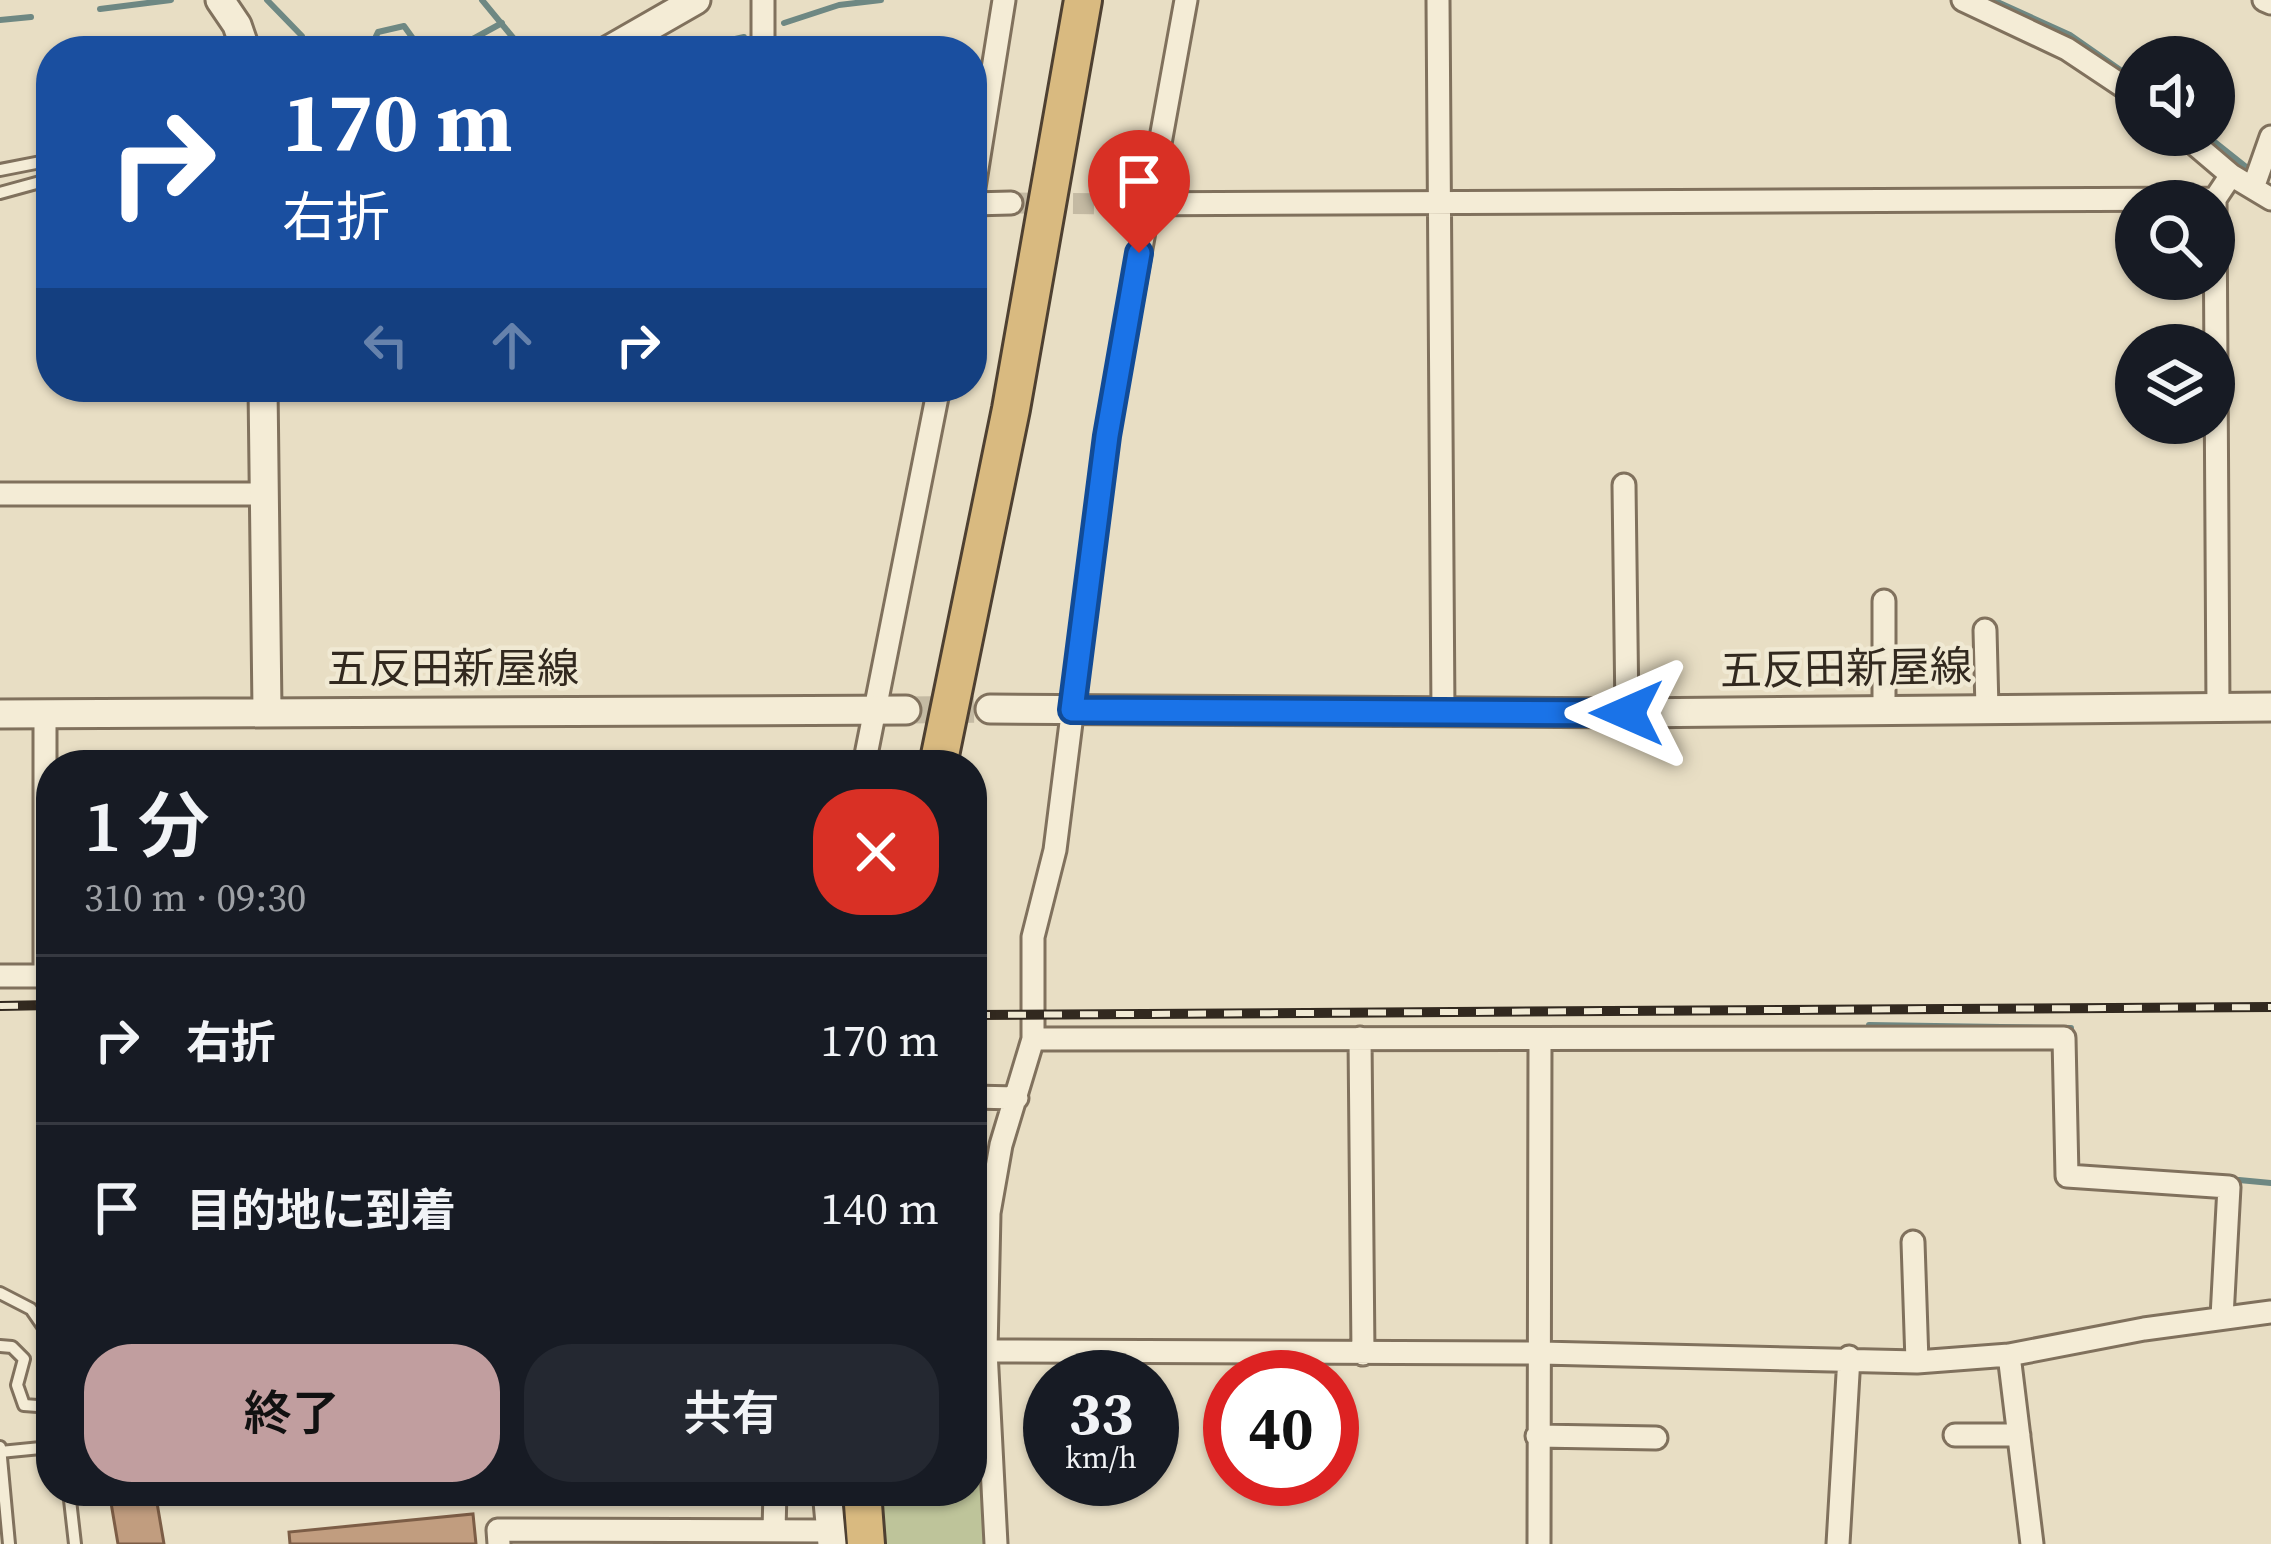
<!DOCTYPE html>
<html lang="ja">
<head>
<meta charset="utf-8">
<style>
	:root { --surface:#171b24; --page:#242831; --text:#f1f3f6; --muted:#9ea1a6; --line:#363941; --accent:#c19e9f }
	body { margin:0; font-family:"Source Serif 4","Noto Sans JP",serif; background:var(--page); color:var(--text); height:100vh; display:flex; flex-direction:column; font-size:45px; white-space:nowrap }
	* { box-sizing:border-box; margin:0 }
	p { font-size:39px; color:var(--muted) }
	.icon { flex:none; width:66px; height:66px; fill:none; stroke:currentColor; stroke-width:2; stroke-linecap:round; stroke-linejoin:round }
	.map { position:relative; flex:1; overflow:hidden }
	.drawer { position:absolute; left:36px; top:750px; width:951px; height:756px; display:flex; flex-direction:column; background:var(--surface); border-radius:48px; box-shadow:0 3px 9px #0004 }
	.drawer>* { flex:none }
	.banner { position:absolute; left:36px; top:36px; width:951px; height:366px; border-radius:48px; box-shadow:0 3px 9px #0004; background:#1a4fa0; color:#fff; overflow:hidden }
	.tools { position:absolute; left:2115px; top:36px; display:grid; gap:24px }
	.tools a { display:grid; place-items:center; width:120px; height:120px; border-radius:50%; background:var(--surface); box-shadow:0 3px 9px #0004; font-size:60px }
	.speed { position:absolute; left:1023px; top:1350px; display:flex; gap:24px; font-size:60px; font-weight:700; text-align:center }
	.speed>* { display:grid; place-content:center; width:156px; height:156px; border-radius:50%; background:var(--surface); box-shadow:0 3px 9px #0004; line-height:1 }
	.speed small { font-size:30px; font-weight:400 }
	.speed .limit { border:18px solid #d22; background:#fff; color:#111 }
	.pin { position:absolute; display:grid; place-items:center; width:102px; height:102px; color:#fff; margin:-123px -51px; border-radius:50% 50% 50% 0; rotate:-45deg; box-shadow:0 0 12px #0007 }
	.pin .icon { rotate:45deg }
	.me { position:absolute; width:132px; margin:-66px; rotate:270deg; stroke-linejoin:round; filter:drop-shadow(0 0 9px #0008) }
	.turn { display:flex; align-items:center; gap:42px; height:252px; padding:0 48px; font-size:54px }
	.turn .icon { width:156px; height:156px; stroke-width:2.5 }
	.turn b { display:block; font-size:84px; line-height:102px }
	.lanes { display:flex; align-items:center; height:114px; padding:0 48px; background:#0003; justify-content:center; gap:60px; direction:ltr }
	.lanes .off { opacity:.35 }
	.round { display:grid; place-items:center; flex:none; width:126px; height:126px; border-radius:48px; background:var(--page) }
	.head { display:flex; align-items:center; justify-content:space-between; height:204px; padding:0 48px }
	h1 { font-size:72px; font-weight:600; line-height:90px }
	.action { display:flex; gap:24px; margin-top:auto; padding:24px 48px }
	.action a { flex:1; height:138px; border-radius:48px; background:var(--accent); color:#111; font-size:48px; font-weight:600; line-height:138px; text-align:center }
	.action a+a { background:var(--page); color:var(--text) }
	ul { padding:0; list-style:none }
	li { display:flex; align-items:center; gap:36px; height:168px; padding:0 48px; border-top:3px solid var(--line) }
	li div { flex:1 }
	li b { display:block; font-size:45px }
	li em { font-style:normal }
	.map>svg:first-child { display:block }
</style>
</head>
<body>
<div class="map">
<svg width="2271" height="1544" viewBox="0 0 2271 1544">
	<rect width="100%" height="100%" fill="#e8dec4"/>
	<path fill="#bec49a" d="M972 1370 978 1378 986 1544H883L879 1491H972Z"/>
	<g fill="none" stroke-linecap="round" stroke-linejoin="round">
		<path stroke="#6e8883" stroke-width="6" d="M267 0 302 36 304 51
			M482 0 524 51
			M1993 0 2070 35 2136 81
			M100 9 171 0
			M0 20 31 17
			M784 23 839 5 881 0
			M369 51 378 32 404 26 422 51
			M451 51 502 23
			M683 51 744 37
			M2206 135 2250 170
			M1869 1025 2071 1028
			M2239 1180 2271 1183"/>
	</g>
	<path fill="#c19d7f" stroke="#7c5d46" stroke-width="3" d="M109 1491H155L164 1544H118Z
		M473 1514 476 1544H290L289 1532Z"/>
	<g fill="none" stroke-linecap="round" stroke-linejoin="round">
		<path stroke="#c4baa3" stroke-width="21" stroke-dasharray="21 10" stroke-linecap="butt" d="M1011 203 1115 204"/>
		<path stroke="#c4baa3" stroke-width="27" stroke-dasharray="27 14" stroke-linecap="butt" d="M906 710 990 709"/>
		<defs>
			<path id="service" d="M0 170 51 160
				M0 193 51 179
				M0 1293 31 1309 51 1338
				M0 1346 12 1347 24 1359 17 1385 24 1405 51 1407
				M0 1447 9 1544
				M0 1452 51 1447
				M69 1491 75 1544"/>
			<path id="minor" d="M763 0V51
				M1438 0 1443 712
				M1963 0 2067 49 2136 95
				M2264 0 2271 3
				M2184 135 2231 175 2271 199
				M2253 188 2271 137
				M972 200 1004 0
				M972 204 1011 203
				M1115 204 2215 199
				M1624 485 1627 713
				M0 494H266
				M1985 630 1987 709
				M1884 709V601
				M2218 709 2215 199 2231 175
				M864 765 939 387
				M0 976H45V714
				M1360 1038 1363 1354
				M1033 1039 2064 1038 2067 1176 2229 1187 2222 1317
				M972 1097 1017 1098
				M1913 1242 1917 1362
				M986 1351 1541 1353 1917 1362 2009 1355 2144 1329 2271 1312
				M2009 1355 2032 1544
				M1955 1435H2019
				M1537 1436 1656 1438
				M774 1531 775 1491
				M499 1544 498 1530 831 1531
				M996 1544 986 1351 989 1213 1001 1145 1033 1039V937L1055 850 1107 436 1186 0
				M1539 1544 1540 1039
				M1838 1544 1849 1357"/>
			<path id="tertiary" d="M220 0 237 25 246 51
				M607 51 696 0
				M263 387 267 710
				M990 709 1627 713 2271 707
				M0 714 906 710
				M972 1351H986
				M827 1491 832 1544"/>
			<path id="trunk" d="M938 765 1011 409 1083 0
				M862 1491 866 1544"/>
		</defs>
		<use href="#service" stroke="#80715d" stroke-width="16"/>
		<use href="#minor" stroke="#80715d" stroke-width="27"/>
		<use href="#tertiary" stroke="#80715d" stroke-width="33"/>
		<use href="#trunk" stroke="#4e4031" stroke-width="42"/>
		<use href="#service" stroke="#f4ecd6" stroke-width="10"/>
		<use href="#minor" stroke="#f4ecd6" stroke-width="21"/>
		<use href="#tertiary" stroke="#f4ecd6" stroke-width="27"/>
		<use href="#trunk" stroke="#d9ba80" stroke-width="36"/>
		<defs>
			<path id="rail" d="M0 1006 51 1005
				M972 1015 2271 1007"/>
		</defs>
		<use href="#rail" stroke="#32291f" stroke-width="10"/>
		<use href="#rail" stroke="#f0e9d3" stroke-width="6" stroke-dasharray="18" stroke-linecap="butt"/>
	</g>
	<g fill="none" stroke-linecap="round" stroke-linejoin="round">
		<defs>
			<path id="route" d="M1139 253 1107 436 1072 710 1627 713"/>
		</defs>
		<use href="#route" stroke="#114b97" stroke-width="30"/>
		<use href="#route" stroke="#1a73e8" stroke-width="21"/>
	</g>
	<g text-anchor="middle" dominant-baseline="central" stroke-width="9" stroke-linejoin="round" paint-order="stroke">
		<g font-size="42" fill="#32291f" stroke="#f0e9d3">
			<text x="453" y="668">五反田新屋線</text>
			<text transform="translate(1846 668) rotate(-1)">五反田新屋線</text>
		</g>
	</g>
</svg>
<div class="tools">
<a><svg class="icon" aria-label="sound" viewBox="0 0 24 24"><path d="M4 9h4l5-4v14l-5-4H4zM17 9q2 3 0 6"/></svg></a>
<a><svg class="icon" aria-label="search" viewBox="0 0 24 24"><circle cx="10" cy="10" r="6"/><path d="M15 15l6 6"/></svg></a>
<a><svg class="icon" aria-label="layers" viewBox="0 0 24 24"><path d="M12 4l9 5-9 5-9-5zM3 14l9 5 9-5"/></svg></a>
</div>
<div class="speed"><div>33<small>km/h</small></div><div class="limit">40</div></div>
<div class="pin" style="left:1139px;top:253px;background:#d93025"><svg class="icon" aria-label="arrive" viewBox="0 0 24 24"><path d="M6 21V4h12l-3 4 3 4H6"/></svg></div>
<svg class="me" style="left:1627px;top:713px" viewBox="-20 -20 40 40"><path d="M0-17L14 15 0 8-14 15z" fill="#1a73e8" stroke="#fff" stroke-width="4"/></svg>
<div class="banner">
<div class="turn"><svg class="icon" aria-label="right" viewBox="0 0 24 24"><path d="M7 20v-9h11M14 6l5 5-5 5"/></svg><div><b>170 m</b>右折</div></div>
<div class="lanes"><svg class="icon off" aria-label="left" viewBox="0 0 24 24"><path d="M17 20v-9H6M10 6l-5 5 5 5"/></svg><svg class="icon off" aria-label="ahead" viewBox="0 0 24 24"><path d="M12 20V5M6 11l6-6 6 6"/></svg><svg class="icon" aria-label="right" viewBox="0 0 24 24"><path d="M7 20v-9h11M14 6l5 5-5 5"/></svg></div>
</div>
<section class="drawer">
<div class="head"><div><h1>1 分</h1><p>310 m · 09:30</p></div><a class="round" style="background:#d93025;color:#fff"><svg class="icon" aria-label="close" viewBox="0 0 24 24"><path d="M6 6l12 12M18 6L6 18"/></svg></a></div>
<ul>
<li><svg class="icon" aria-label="right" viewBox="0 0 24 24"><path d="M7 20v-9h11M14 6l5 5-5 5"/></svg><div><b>右折</b></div><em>170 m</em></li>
<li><svg class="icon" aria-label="arrive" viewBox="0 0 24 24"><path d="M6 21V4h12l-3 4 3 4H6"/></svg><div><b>目的地に到着</b></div><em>140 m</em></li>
</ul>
<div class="action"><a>終了</a><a>共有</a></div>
</section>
</div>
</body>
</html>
